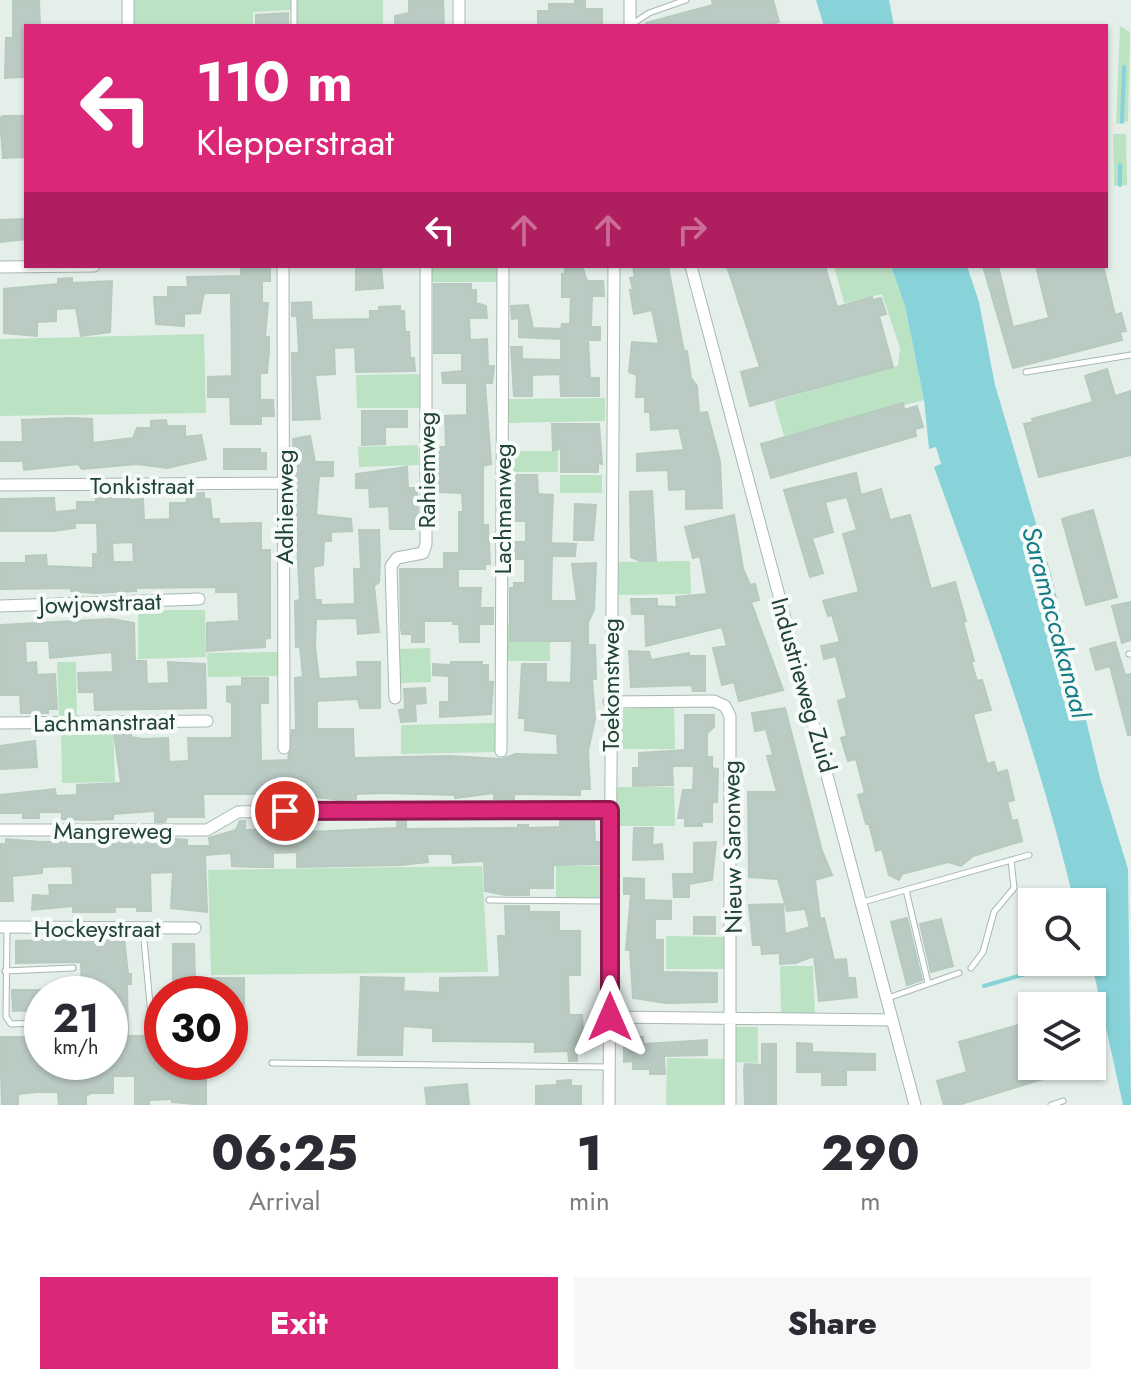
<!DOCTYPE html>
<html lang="en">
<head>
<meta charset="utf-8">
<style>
	:root { --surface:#fff; --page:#f7f7f7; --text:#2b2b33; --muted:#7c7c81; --accent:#db2777 }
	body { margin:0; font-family:Jost,sans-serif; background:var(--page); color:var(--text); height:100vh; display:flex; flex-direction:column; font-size:30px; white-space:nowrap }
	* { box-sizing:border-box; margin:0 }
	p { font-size:26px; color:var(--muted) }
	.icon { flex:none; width:44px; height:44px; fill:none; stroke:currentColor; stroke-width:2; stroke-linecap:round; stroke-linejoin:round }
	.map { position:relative; height:1105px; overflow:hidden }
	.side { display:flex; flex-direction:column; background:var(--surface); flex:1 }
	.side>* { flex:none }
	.top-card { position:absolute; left:24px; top:24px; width:1084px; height:244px; border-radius:0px; box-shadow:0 2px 6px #0004; background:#db2777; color:#fff; overflow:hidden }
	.fabs { position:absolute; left:1018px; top:888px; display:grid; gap:16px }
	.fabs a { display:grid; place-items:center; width:88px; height:88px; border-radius:0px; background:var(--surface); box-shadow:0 2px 6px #0004; font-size:40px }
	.speed { position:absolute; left:24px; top:976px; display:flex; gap:16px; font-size:40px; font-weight:700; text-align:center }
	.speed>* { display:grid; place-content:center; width:104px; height:104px; border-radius:50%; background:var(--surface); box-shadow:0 2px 6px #0004; line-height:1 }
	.speed small { font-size:20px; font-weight:400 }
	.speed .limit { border:12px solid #d22; background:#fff; color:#111 }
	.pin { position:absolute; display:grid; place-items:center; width:68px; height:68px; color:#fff; margin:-34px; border:4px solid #fff; border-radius:50%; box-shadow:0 2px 8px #0007 }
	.me { position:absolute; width:88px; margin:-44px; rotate:0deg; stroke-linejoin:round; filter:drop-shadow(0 0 6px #0008) }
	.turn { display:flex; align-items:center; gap:28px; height:168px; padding:0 40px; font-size:36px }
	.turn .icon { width:104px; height:104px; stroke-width:2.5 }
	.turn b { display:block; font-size:56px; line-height:68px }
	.lanes { display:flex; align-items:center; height:76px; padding:0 40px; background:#0003; justify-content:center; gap:40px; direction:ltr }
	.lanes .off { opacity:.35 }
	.eta { display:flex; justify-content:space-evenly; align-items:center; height:136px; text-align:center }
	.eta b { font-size:48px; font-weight:800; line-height:56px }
	.button { display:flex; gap:16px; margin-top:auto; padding:16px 40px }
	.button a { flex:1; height:92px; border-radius:0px; background:var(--accent); color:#fff; font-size:32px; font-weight:800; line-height:92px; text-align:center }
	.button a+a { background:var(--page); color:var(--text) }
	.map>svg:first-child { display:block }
</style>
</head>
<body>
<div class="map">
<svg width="1131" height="1105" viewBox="0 0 1131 1105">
	<rect width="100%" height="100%" fill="#e5efea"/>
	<path fill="#bce2c4" d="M131 0H291L292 10 253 12V26H131Z
		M296 0H383V26H296Z
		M1120 26 1130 32 1128 121 1116 124Z
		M1113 134H1126L1127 185 1114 186Z
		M432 266H498V282H432Z
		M834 266H891L905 306 924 400 784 436 774 401 898 366 900 348 882 294 844 303Z
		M204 334 206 413 0 416V339Z
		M421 374 422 408H357L356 375Z
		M605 398V421L507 423 506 399Z
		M418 445 419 465 359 467 358 447Z
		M506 451H558V472H506Z
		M560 475H602V493H560Z
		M690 561 691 594 616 595 615 562Z
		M138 610H205L206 657 138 659Z
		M505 625H550V661H505Z
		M430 648 431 682 398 683 397 649Z
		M281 652 282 676 208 677 207 653Z
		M57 662H76L77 718 59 719Z
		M674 704 675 749H616L618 710Z
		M496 723 497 752 401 754V725Z
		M113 725 115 782 62 783 61 726Z
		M615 787H674L675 826H615Z
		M482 866 488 972 211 975 208 870Z
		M556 866H604L605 895 601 898H556Z
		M666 936 729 937 728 969H666Z
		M780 966H813L815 1015H781Z
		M735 1027H758V1063L734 1062Z
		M667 1058 726 1059V1105H666Z"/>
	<path fill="#88d2d9" d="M816 0H889L894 26H824Z
		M891 266H967L979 302 995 385 1051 574 1100 778 1128 869 1131 1105H1123L1093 969 1080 962H1092V902H1074C1039 753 986 611 934 467L941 464 936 447 929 449 924 400 905 306Z"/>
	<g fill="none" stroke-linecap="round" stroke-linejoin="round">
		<path stroke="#88d2d9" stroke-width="4" d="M1122 122 1124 67
			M1120 165V185
			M984 986 1067 962"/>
	</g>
	<path fill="#bacbc3" stroke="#b6cac0" stroke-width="2" fill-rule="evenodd" d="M13 0H39L40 26H26L23 77 5 78 6 38H13Z
		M409 0H443L444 26H395V16L409 13Z
		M575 0H585V9H602V26H538V11H549V4H575Z
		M712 0H773L779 22 764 26H647L646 23 713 5Z
		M288 13V26H256V15Z
		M3 116H26V157L3 158 0 118Z
		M26 219V239L0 242V220Z
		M241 266H270V281H262V303H268L265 337H269V350L267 373H260V400H273L274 416H261V424H231L230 397H208V377L232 376 231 293H204L200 313 184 314V326L156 324 154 297H168V287H188L187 277 241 276Z
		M356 266H381L383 288 356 290Z
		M633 266H668L684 352 687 351 691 378 697 386 699 413 707 412 720 461 722 508 686 509V489L669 490 668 470 637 471V454L684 450 679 428 651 430 650 412H645V397H636L637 375 629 372 632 342 659 344 652 310 634 314 630 290H633L630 278 635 277Z
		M727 266H825L837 307 872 297 873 300 881 298 886 314 879 316 893 367 750 406 741 372 760 367Z
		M983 266H998L1013 327 1049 318 1036 266H1103L1115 315 1121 313 1126 331 1120 332 1122 340 1013 368Z
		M565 269H583L587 281H603L604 296H592L591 327H600V340H588L590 378H599V396H561L560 374 532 375V396H514L511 347H522V359L561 360V339L519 337V318L512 319 511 306 528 305 533 328 561 329 562 324H570L571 297H562V274H565Z
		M72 278V283L112 281 110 332 81 336 76 308 56 309V321L37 322V336L4 333V289L58 284V279Z
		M434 284H471V290H476V303L486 306 487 318H469L470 340 487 339 488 366H494L492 383H485L491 464 483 466V525H488L490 564H485V569H458V588H481L480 608H493V624H479V642H460L459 624H453V621H424V642H412V634H402L401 629 400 569H444V553H459V512H463L462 493 436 492 435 447H446L445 416 467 415V383H443L442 373 462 371V353H434Z
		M311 302 312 320 370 319V311H379V307L400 306V311H404L405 332H409L410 358H414L415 371 356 372 355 347 334 348 335 374 315 375 320 419 293 420 292 353H299L297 316H292V303Z
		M1107 369 1115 396 1131 391V455L1039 477 1024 424 1033 422 1032 419 1093 402 1085 376Z
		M903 403 904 410 917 406 923 427 915 429 916 436 771 478 761 444Z
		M362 411H407V427H385V444L362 445Z
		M69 418 92 419 93 443 133 438 137 428H151V421L166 420 167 426H185V437L201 435 206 459 167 468 137 464 82 469 78 464 24 470 23 461H0V442H23L22 420Z
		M552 424H599L602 464 598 463V472H561V449L553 450Z
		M310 436 315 462H333V476H319L316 515 351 519 352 531 331 532V541H324L323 565 313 567 315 600H321V605L355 604 354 569H361L359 530H379L380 560 379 582 374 586 379 632 358 634 357 618 316 619 315 646 319 679 358 677 357 662H380V708H360L358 699 317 701V729H353L354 758 449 756 502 759 516 754 558 755 557 734 525 730V718H519L522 664H546V682L571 683 572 641H510V588H514V583H525V559H515V542H526V521H513L516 475H537L538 494 553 495 551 543 576 544 575 556H552L551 601H577L572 564 596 563 594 610 588 622V645H595L596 679H592L595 719 588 751 590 789H580V795L514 794V799H494V793L455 798V795L385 793 356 794V799L340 800 294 794 292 801H276V794H203L204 817H167L165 822H155V811L113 814V819L89 820 62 819V812H39V818H23V813H0V795L55 789 56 796 77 795V785L121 783 114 733H131V737L143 739 168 738 169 762 189 761 188 738H232V703L227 701V687L242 686V678H268V703H260L261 761 288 760 292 730H296L295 678 303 677 300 646 296 647 295 601 300 600 297 542H292L296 497 293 439Z
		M224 449H260V453H266V469H224Z
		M407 467 408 488H417L418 529H390L389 506 370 507 369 488H356V474Z
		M856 473 861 495 881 489 890 520 910 515 931 589 955 582 966 621 963 622 974 661H971L977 681 982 680 991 710 973 714 987 764 994 762 997 773 1007 770 1014 800 1007 802 1012 821 1017 820 1022 841 973 856 961 866 948 862 902 874 899 880 889 875 882 849 876 851 869 824H866L858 795 865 793 856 759 848 761 841 738 847 736 838 701 847 698 836 656 824 659 821 646 840 642 832 615 828 616 823 601 859 592 843 534 857 530 847 497 825 502 833 532 812 538 823 573 810 577 784 490Z
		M652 491 656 561H640L631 557 630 492Z
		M204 493V499H210L212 519H219V524L261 523V550H270V638L265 639V647L207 651V623L239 621 238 592H216V587L136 588V591L95 593 71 591V588L0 589V563H26V556L46 555 47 566 93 568V554H98L97 523H75V528L53 531H0V499L54 498 55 512 77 510V502H96V495L129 496V500L143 499 144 520 170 519V503H186L189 494ZM133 542 134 562H113L112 543Z
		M575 504 596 505 593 540H574Z
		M1093 510 1117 597 1086 605 1062 519Z
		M734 515 743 569 750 585 755 584 759 600 751 602 783 690 739 701 734 682 722 685 713 648 727 646 722 627 646 646 645 614H632L631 599H657V606L677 607 676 597 707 594 700 556 693 558 685 527Z
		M1131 602V640L1122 643 1112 606Z
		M112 619 134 623 135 661H146L147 684 169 683 168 662 205 664 206 708 95 710 94 692H79L78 673 113 672 112 652 50 658 49 641H25L26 663 36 662 37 675 55 674 57 709H48V713H21L20 695H0V625Z
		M1115 642 1125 675 1131 674V735H1128L1110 666 1096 670 1090 649Z
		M629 651 649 652 651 660 689 653V656H705V691H693L692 685 631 687Z
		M451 662H482V665H488V682H493L491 714 440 717V702H449V676L433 675V664L451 665Z
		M425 688 426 703 415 704 416 721 401 722 399 710 405 709 404 689Z
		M785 708 822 851 832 875 815 880 820 919 824 918 834 960 846 959 848 978H855L857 997 819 1001 814 956 796 963 780 964V953L762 954 761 945H753L749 905 783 904 785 934 810 927 805 909 787 911 778 879 749 877 748 792H777L767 756 773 755 766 729 755 731 752 713Z
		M685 715H714V727L707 733V757H712V768L718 769 717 802H712V822H702V826H685V818H678L683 790H693L694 766H672L673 785 633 786V768H639V753L685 750Z
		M35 741 37 767 0 769V746Z
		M397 819H406V829L518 828V825H528V828L560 827V820H594L595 842H602V864L553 865V888H529V895H505L485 891 484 861 453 863 452 854H427L428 862 401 865 297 867V852L273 853V867H253L232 866 231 853 205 855 207 912 171 908 173 872 150 873 151 911H137V907H115V912H73V906L32 910 33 895 50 896 49 885H73L72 866 42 867V873L12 876 13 901H0V844H6V839L41 842 167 838 187 840V846H210L209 838 236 830 240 821H245V830H275L274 820H284V830L307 832 397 828Z
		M634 828H653L652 845 662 844 663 859 633 860Z
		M716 842 712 880 689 884V897H674L673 874H694V843Z
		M624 878 644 879V900L671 901V919H655V940H663V972L717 973V1002L666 1003 633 998 630 950H626L631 894H624Z
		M505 906H529V912H559V931H580V975H568L569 1015H582L584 1050H577V1061H569L568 1051 535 1052V1042L433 1041V1028L403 1026 402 1055H358L361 977 404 978 403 991 440 993V978L500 977 498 936H506Z
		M694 917H715V934H694Z
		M907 918 922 980 907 985 891 922Z
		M941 919 953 966 931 972 920 924Z
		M124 938 128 974H131V984H127L128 1036H162V1062H206V1105L172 1102V1099L149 1100V1105H135V1076H113V1093H91L86 1096V1105H59L58 1092H37L18 1094V1105H2L0 1037H42V1062L110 1063V994H82L81 962 16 963V941Z
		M173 944H194L195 978H244V1011H230V994H173Z
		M12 990H42V1010L13 1011Z
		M1032 1021V1066H1043L1046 1078 958 1105H944L937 1081 967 1072 959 1042Z
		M624 1037H643V1044L707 1040V1055L664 1056 665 1074H650V1069H633V1061L624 1062Z
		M797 1043 812 1044V1052L875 1054V1070H846V1085H822V1072H797Z
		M762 1044H776V1105H745L744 1069 745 1064 762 1065Z
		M571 1080V1086H581V1105H536V1086L557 1085V1081Z
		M467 1084 469 1105H427L425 1088Z"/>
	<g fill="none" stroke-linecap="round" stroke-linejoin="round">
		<defs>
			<path id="lane" d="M294 0V26
				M631 25 649 13 686 0
				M1026 372 1131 355
				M1129 654H1131
				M906 890 928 983
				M489 900 609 901
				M863 902 1029 855
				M7 928 6 1017 11 1024 42 1023
				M143 929 151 1015
				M971 968 983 952 994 912 1014 888 1011 860
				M5 971 73 968
				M888 998 959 973
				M272 1063 607 1067
				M1051 1105 1063 1101"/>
			<path id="street" d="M459 0V26
				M128 26V0
				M630 26V0
				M283 266 284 748
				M691 266 915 1105
				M0 267 94 266
				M0 485 284 483
				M0 606 199 599
				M395 698 391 566 397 558 423 553 426 544V266
				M609 702 714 701 725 706 730 716V1105
				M0 723 207 721
				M501 751 503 266
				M0 830H207L238 812 285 811 610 810
				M0 927 195 928
				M610 1017 891 1020
				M609 1105 614 266"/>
		</defs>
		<use href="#lane" stroke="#a7b8b1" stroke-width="7"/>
		<use href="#street" stroke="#a7b8b1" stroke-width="13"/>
		<use href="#lane" stroke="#fff" stroke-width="5"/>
		<use href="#street" stroke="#fff" stroke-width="11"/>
	</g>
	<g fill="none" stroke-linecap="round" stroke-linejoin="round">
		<defs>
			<path id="route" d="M285 811 610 810V1017"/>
		</defs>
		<use href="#route" stroke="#8e194d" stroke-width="20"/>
		<use href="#route" stroke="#db2777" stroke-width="14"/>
	</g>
	<g text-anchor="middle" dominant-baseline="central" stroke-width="8" stroke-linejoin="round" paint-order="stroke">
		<g font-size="24" fill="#224438" stroke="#f6fbf8">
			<text transform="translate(426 470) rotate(-90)">Rahiemweg</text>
			<text x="142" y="485">Tonkistraat</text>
			<text transform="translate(284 507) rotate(-90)">Adhienweg</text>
			<text transform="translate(502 509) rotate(-90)">Lachmanweg</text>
			<text transform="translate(100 603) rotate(-2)">Jowjowstraat</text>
			<text transform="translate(610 685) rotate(-90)">Toekomstweg</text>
			<text transform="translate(804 685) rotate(74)">Industrieweg Zuid</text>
			<text transform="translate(104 722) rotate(-1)">Lachmanstraat</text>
			<text x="113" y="830">Mangreweg</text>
			<text transform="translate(732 847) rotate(-91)">Nieuw Saronweg</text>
			<text x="97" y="928">Hockeystraat</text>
		</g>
		<g font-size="26" font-style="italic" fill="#147c87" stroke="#f6fbf8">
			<text transform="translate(1056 622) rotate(75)">Saramaccakanaal</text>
		</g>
	</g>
</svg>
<div class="fabs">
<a><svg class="icon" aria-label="search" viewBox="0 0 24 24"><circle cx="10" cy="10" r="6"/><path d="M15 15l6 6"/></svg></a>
<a><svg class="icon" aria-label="layers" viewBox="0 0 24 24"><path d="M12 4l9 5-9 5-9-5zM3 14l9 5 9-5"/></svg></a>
</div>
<div class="speed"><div>21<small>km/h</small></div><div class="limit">30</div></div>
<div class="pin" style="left:285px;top:811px;background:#d93025"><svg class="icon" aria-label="arrive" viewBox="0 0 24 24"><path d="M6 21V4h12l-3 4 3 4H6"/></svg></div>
<svg class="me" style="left:610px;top:1017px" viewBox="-20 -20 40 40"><path d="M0-17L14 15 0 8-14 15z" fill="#db2777" stroke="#fff" stroke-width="4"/></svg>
<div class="top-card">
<div class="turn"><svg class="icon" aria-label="left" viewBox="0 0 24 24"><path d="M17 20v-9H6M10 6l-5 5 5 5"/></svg><div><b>110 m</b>Klepperstraat</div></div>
<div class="lanes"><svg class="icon" aria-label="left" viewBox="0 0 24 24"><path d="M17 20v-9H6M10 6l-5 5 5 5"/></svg><svg class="icon off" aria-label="ahead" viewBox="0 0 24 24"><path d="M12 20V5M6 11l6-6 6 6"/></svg><svg class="icon off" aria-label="ahead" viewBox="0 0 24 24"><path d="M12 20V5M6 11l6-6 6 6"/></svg><svg class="icon off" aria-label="right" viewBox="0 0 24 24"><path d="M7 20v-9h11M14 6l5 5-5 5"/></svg></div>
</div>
</div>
<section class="side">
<div class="eta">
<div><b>06:25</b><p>Arrival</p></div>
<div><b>1</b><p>min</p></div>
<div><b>290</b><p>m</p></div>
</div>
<div class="button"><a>Exit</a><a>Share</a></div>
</section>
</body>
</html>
